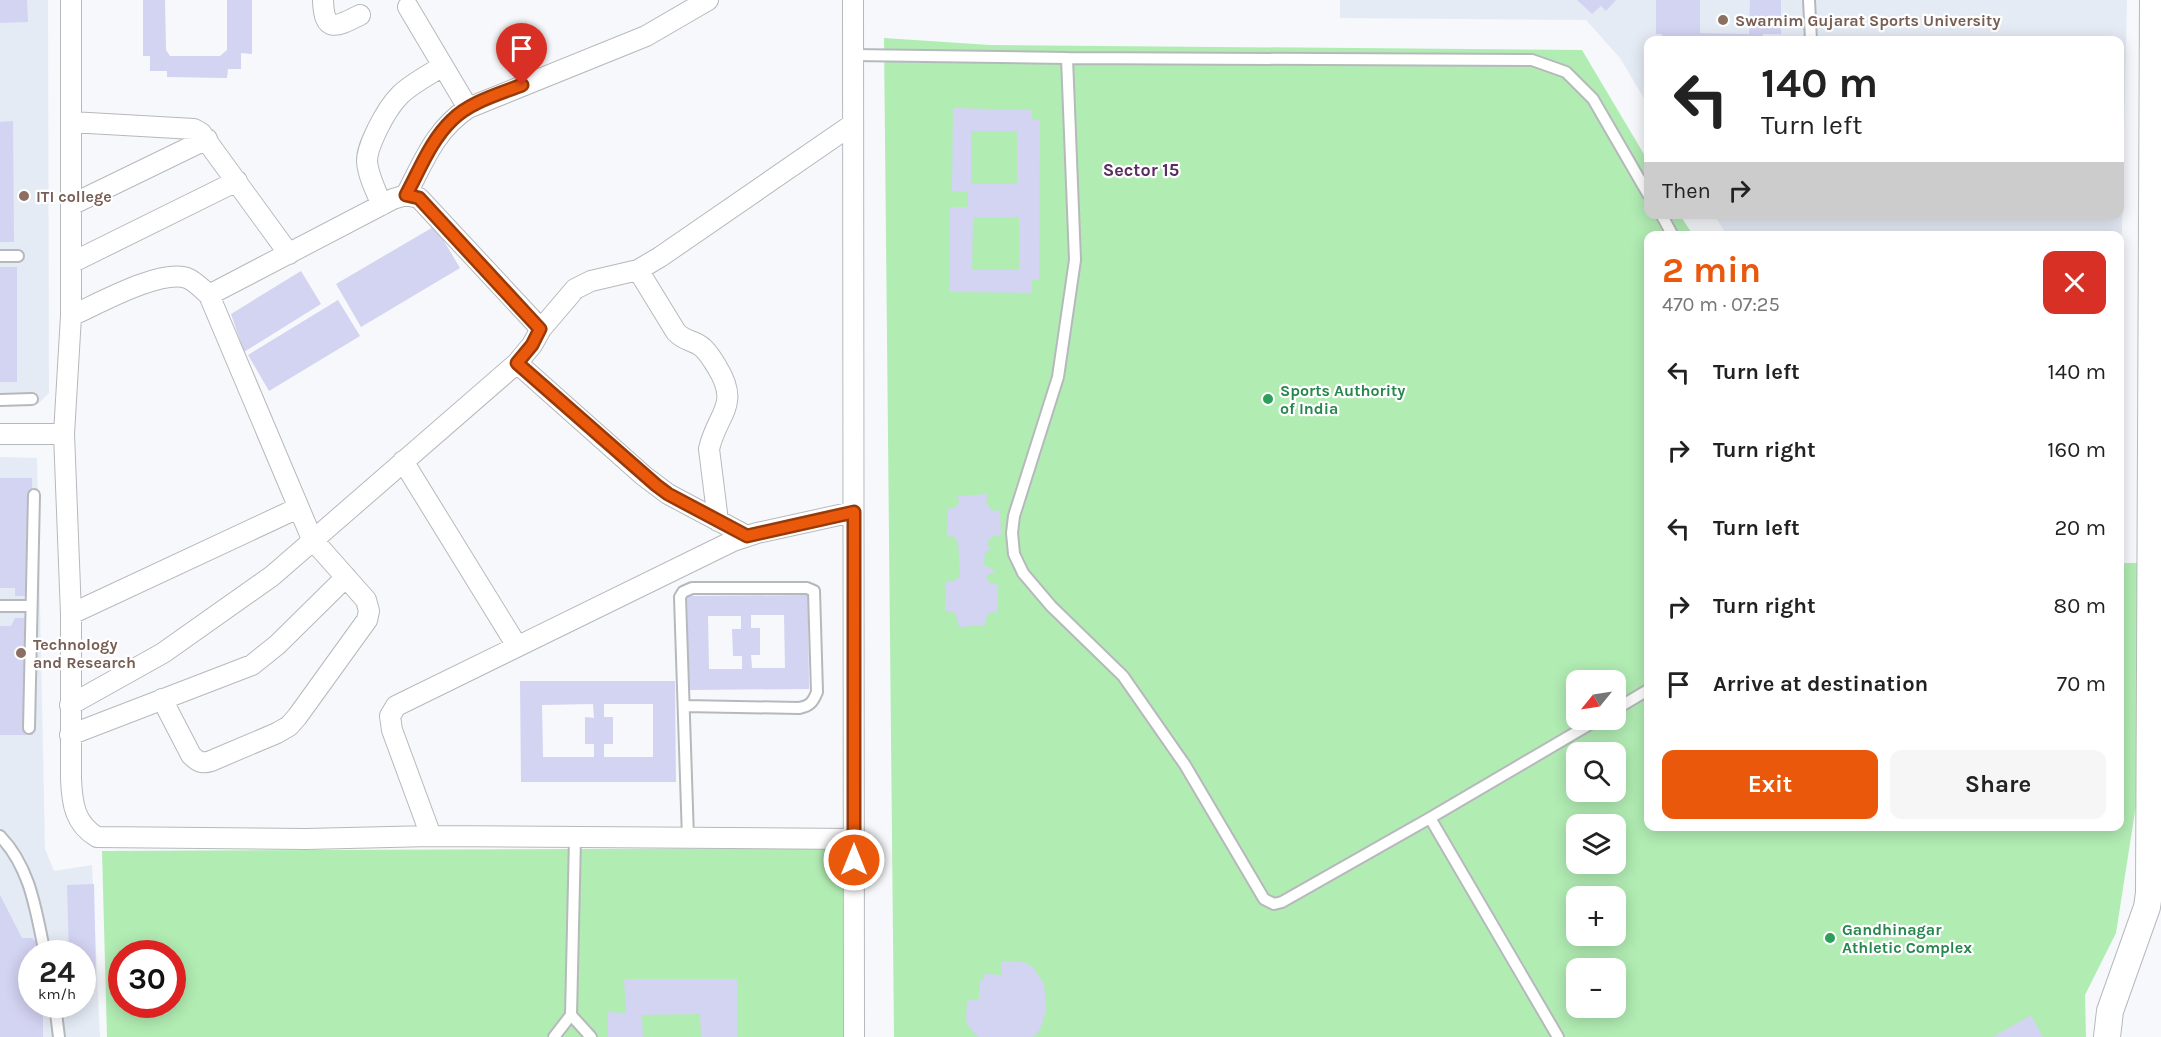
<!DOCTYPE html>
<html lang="en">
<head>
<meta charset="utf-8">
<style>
	:root { --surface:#fff; --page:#f6f6f6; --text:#222; --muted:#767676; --accent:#ea580c }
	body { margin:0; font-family:Karla,sans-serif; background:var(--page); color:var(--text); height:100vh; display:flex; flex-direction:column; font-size:22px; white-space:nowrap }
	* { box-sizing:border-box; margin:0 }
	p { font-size:20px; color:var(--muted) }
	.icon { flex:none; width:33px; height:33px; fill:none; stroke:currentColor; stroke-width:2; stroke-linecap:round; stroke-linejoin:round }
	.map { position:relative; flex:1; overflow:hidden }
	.sheet { position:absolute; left:1644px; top:231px; width:480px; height:600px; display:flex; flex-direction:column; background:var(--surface); border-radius:12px; box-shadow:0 3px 15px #0003 }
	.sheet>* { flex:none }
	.guide { position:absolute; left:1644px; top:36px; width:480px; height:183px; border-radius:12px; box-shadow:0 3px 15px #0003; background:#fff; color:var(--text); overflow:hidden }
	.needle { width:39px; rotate:240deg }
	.tools { position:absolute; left:1566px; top:670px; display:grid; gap:12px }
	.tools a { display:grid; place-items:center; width:60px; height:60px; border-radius:12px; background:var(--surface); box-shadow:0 3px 15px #0003; font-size:30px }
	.speed { position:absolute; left:18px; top:940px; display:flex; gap:12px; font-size:30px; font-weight:700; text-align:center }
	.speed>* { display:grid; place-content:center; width:78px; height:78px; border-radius:50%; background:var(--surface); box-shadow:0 3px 15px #0003; line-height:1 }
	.speed small { font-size:15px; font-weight:400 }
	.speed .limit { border:9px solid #d22; background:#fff; color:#111 }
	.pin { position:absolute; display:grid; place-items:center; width:51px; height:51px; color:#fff; margin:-62px -26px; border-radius:50% 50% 50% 0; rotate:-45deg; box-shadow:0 0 6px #0007 }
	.pin .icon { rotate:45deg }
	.me { position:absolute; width:66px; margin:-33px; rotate:0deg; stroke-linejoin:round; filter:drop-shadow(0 0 4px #0008) }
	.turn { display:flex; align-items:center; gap:21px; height:126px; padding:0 18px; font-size:27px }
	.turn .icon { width:78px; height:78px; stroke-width:2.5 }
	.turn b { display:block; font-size:42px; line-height:51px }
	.then { display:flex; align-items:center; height:57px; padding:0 18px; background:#0003; gap:12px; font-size:22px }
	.round { display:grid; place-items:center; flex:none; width:63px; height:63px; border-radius:12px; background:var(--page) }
	.summary { display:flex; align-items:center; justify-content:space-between; height:102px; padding:0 18px }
	h1 { font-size:36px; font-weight:700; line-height:45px; color:var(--accent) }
	.button { display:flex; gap:12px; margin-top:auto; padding:12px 18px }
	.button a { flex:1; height:69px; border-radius:12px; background:var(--accent); color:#fff; font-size:24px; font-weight:700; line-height:69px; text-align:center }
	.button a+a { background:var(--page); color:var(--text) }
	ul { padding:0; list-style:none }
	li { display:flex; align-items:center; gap:18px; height:78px; padding:0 18px }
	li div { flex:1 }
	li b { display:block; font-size:22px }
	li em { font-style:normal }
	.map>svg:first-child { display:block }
</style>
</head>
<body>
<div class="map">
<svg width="2161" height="1037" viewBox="0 0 2161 1037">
	<rect width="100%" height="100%" fill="#f6f8fb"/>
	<path fill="#e5ebf5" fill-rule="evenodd" d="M0 0H48L49 393 38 404 0 403Z
		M1340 0H2127L2120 317V236L1727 235 1714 215 2120 214V40H1648V105L1620 58 1586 20 1340 18Z
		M0 457 37 458 45 849 54 871 92 865 100 1037H0ZM32 954H82V1005H32Z"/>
	<path fill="#b1ecb3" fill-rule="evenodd" d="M884 38 990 45 1582 50 1648 161V214L1680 215 1693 235 1648 236V826H2120V563H2141L2136 805 2116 933 2085 995 2086 1037H894ZM1576 681H1616V720H1576ZM1576 753H1616V792H1576ZM1576 825H1616V864H1576ZM1576 897H1616V936H1576ZM1576 969H1616V1008H1576Z
		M829 848 859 858 858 1037H107L102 851ZM122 954H172V1005H122Z"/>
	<path fill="#d3d3f2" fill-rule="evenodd" d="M0 0H27L28 22 0 23Z
		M143 0H165L166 50 170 56H220L227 50V0H252V54L241 53V69H228L227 78 167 77V71H150V56H143Z
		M1577 0H1616L1606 11 1601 6 1592 14Z
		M1656 0H1700V33L1749 34 1750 0H1781V34H1763V40H1662V34H1656Z
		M953 108 1032 110V120H1040L1039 280H1032V293L949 292 950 207H968V192L952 191ZM971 131H1017V184H971ZM973 217H1019V270H972Z
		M13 121 14 242H0V122Z
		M435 226 460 268 361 327 336 284Z
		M0 267H17V382H0Z
		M301 271 321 304 244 352 231 314Z
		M338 300 360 336 269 391 248 355Z
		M0 478H32L34 596H15V588H0Z
		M988 494 986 502 992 511 1000 510 1001 536H993L987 542 990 550 985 552 984 565 996 571 986 576 990 584H998L997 613 992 611 986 617V625L959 627 956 615 952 611H945L946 582H952L960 576 958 542 953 536 947 537 948 508 951 509 959 504 958 496Z
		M808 595 809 689 688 690 687 596ZM751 615H784L785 668H752L751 655H760V628H751ZM708 616H741V629H732L733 656H742V669H709Z
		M15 618H32L33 735H0V626H11Z
		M520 681H675L676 782H521ZM593 704 594 718 585 717V744H594V757H543L542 705ZM604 704H653V757H604V744H613V717H604Z
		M94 884 96 975H82V954H69L67 885Z
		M0 895 22 938H32L44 949V954H32V1005H43V1037H0Z
		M1001 961 1023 962 1033 967 1044 984 1046 1005 1045 1014 1041 1027 1036 1035 1032 1037H978L969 1027 966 1020 967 1001 979 999 980 980 984 981V974L1002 975Z
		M624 979H737V1037H701L700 1014 642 1015 643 1037H608V1012L626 1013Z
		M2031 1015 2043 1037H1993Z"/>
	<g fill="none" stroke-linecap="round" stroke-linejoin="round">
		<defs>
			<path id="service" d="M1809 0 1811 40
				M853 55 1067 58
				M1661 214 1673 236
				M0 256H18
				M0 400 32 399
				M0 606H31
				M684 706 799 708C810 706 813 702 817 692L814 591 807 588H692L683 592 680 597 688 838
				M1616 709 1648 690
				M1597 720 1430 818 1282 902 1274 904 1264 899 1185 765 1123 676 1051 606 1023 573 1014 554 1012 533 1014 516 1058 377 1075 260 1067 58 1532 60 1566 72 1593 99 1648 194
				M29 728 34 495
				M1430 818 1558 1037
				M0 836C31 868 36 912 45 954
				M575 838 571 1015 591 1037
				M55 1005 59 1037
				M554 1037 571 1015"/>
			<path id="minor" d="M71 0V316L64 434 71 614V779C72 804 75 824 97 837L306 839 431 836 854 839
				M323 0C324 34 336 27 360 15
				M853 0 854 1037
				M408 7 468 108
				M71 122 194 129 201 133 289 254
				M406 195C424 161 435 130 468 108L646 36 708 0
				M71 205 207 139
				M382 205C376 191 368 176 367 161 367 150 373 139 377 130 396 91 407 88 443 66
				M71 263 237 181
				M638 270 676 332C685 342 695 340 703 348 709 353 713 361 717 367 741 406 717 413 709 449L718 521
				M71 316C98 304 160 269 187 278 195 281 203 290 209 295L393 199 406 195 419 198 541 329
				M517 363 644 476 668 494 747 536
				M0 434H64
				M403 461 517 646
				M71 614 298 508
				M162 699 191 755C198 762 202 764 211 761L277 733 289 726 297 717 367 620 369 611 366 600 312 539 209 295
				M70 705 163 653 272 576 517 363 532 345 541 329 575 289 591 281 638 270 660 257 853 124
				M70 735 252 665 277 645 346 577
				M431 836 392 730 390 716 396 706 733 541 757 533 853 512"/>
			<path id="tertiary" d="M2107 1037 2110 1011 2147 907 2149 893 2153 0"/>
		</defs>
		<use href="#service" stroke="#b6b9bc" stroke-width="14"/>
		<use href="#minor" stroke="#b6b9bc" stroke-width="22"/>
		<use href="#tertiary" stroke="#b6b9bc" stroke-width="28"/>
		<use href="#service" stroke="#fff" stroke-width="10"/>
		<use href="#minor" stroke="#fff" stroke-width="20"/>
		<use href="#tertiary" stroke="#fff" stroke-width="26"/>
	</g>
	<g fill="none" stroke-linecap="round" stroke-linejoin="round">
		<defs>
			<path id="route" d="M522 85C499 94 470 102 452 120 431 140 420 169 406 195L419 198 540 329 532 345 517 363 656 485 668 494 747 536 854 512V860"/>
		</defs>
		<use href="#route" stroke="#983908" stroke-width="15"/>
		<use href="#route" stroke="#ea580c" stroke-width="10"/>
	</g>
	<g fill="#8d6e63" stroke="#fff" stroke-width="2">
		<circle cx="1723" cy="20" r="6"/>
		<circle cx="24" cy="196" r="6"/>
		<circle cx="21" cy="653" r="6"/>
	</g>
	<g fill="#2e9e5b" stroke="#fff" stroke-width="2">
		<circle cx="1268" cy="399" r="6"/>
		<circle cx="1830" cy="938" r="6"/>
	</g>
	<g text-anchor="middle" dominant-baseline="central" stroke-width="4.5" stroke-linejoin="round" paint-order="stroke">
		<g font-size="16" font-weight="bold" fill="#785e54" stroke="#fff" text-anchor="start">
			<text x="1735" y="20">Swarnim Gujarat Sports University</text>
			<text x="36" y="196">ITI college</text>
			<text x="33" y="644">Technology<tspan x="33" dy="18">and Research</tspan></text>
		</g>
		<g font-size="16" font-weight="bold" fill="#27864d" stroke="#fff" text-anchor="start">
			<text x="1280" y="390">Sports Authority<tspan x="1280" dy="18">of India</tspan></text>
			<text x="1842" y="929">Gandhinagar<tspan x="1842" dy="18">Athletic Complex</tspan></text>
		</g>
		<g font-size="18" font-weight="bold" fill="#5a2d61" stroke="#fff">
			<text x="1141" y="170">Sector 15</text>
		</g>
	</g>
</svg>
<div class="tools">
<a><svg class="needle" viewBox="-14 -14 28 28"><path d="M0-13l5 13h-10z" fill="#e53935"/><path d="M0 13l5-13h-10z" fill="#767676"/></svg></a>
<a><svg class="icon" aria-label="search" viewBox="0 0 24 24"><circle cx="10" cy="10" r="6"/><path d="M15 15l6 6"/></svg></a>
<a><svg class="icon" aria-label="layers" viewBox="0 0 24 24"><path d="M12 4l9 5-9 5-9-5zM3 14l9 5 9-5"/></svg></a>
<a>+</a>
<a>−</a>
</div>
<div class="speed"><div>24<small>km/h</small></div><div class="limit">30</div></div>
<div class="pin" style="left:522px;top:85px;background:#d93025"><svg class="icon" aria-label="arrive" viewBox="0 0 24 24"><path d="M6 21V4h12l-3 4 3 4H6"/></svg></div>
<svg class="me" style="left:854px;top:860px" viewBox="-20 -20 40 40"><circle r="17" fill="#ea580c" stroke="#fff" stroke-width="3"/><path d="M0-11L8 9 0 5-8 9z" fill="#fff"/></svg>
<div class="guide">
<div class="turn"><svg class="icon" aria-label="left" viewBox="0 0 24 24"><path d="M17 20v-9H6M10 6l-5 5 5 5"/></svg><div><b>140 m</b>Turn left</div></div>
<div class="then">Then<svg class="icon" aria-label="right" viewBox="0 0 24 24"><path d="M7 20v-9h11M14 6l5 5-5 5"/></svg></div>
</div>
<section class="sheet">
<div class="summary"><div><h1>2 min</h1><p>470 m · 07:25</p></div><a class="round" style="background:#d93025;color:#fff"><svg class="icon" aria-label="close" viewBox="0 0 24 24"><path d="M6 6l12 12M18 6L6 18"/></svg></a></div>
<ul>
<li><svg class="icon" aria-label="left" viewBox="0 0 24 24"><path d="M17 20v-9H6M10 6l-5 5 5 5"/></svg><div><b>Turn left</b></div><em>140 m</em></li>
<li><svg class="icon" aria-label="right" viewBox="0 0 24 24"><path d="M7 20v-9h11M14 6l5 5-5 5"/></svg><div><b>Turn right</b></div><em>160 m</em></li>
<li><svg class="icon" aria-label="left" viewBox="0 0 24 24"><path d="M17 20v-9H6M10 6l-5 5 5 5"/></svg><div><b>Turn left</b></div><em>20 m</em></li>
<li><svg class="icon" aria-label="right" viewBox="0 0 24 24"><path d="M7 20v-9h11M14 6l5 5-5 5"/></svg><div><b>Turn right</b></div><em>80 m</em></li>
<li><svg class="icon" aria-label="arrive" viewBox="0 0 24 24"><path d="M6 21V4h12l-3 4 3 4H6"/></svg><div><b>Arrive at destination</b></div><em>70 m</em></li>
</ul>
<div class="button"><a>Exit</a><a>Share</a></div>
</section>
</div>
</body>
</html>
